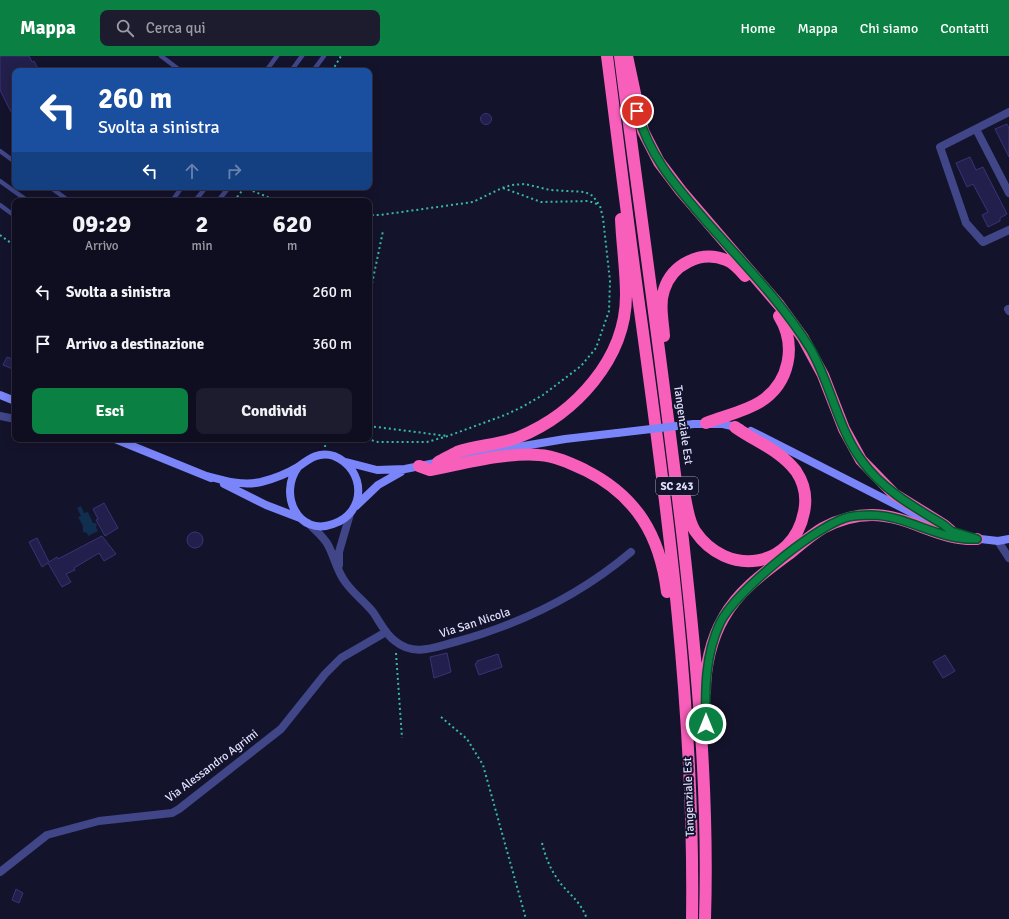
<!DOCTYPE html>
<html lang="it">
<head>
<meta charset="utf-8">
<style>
	:root { --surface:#0f0e21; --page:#1d1c2e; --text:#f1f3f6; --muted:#9b9ca5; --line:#2f2e3f; --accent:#0b8043 }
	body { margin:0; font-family:Signika,sans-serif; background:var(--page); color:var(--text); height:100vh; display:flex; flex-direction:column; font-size:15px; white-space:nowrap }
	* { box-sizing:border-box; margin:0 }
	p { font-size:13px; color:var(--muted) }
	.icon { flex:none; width:22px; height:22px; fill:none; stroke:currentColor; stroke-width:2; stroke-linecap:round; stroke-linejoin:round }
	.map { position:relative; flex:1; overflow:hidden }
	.panel { position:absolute; left:12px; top:142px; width:360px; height:244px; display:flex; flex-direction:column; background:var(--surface); border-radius:8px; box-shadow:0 2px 10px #0003,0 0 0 1px var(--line) }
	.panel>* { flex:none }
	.hud { position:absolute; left:12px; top:12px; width:360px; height:122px; border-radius:8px; box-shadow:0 2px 10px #0003,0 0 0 1px var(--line); background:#1a4fa0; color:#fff; overflow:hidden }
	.pin { position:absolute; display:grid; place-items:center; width:34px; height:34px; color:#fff; margin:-17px; border:2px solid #fff; border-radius:50%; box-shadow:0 1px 4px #0007 }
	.me { position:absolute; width:44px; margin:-22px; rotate:0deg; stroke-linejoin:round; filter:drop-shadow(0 0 3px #0008) }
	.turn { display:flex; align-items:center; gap:14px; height:84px; padding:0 20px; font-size:18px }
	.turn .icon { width:52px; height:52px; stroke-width:2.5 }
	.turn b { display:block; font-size:28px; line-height:34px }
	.lanes { display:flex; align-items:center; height:38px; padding:0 20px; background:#0003; justify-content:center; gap:20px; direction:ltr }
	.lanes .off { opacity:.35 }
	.eta { display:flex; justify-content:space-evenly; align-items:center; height:68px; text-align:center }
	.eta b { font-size:24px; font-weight:700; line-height:28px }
	.button { display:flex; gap:8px; margin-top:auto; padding:8px 20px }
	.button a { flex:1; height:46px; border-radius:8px; background:var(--accent); color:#fff; font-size:16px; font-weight:700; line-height:46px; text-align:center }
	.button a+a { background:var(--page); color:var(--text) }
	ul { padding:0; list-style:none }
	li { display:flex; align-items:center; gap:12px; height:52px; padding:0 20px }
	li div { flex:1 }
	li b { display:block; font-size:15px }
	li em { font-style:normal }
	header { display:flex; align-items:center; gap:24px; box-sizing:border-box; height:56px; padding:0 20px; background:var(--accent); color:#fff }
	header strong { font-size:19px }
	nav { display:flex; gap:22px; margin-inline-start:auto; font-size:14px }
	.search { width:280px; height:36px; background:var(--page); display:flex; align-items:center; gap:10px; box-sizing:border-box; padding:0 14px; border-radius:8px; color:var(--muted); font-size:15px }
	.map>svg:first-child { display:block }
</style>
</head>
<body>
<header>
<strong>Mappa</strong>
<div class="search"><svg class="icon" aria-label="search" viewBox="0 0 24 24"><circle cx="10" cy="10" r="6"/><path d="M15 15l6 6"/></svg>Cerca qui</div>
<nav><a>Home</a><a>Mappa</a><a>Chi siamo</a><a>Contatti</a></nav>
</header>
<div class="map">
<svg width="1009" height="863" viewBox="0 0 1009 863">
	<rect width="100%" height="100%" fill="#14132c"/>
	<path fill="#102e4e" d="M81 450 84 457 88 456 93 467H96L97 469 96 471 98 475 88 480 87 477 83 476V470L78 461 81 460 77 452Z"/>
	<path fill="#231f4c" stroke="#383377" d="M0 0H29L32 6 34 5 39 15H15V64L0 34Z
		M480.5 63a5.5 5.5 0 1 1 11 0a5.5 5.5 0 1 1-11 0Z
		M1007 68 1009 72V101L995 73Z
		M970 101 976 114 983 111 1007 158 1000 162V165L988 171 982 159 988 156 973 128 967 131 956 107Z
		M7 301 15 304V314L3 309Z
		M104 447 118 472 105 480 96 464 98 463 93 453Z
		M187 484a8 8 0 1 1 16 0a8 8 0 1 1-16 0Z
		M102 480 116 498 104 505 99 497 74 512 75 514 66 518 71 526 62 531 48 507 42 511 29 486 37 482 49 506 57 501 58 503Z
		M447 597 451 616 434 622 430 601Z
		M498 598 502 611 479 619 475 608 477 607V605Z
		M945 599 955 615 943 622 933 606Z
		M16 833 23 837 19 847 12 844Z"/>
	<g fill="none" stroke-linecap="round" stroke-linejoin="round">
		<path stroke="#36baa2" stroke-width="2" stroke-dasharray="2 3" stroke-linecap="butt" d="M332 15 341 0
			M503 132 541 146 589 145 599 149
			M243 134H250L278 145
			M234 145 245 131
			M0 179 15 190
			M369 242 383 175
			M369 370 447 380
			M367 383 378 386H427L448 380 505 359 522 351 543 339 581 310 596 292 609 255 610 225 603 162 600 150 593 140 585 136 550 134 525 128 512 129 502 132 473 146 380 159H369
			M325 391 326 383
			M396 597 402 682
			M441 661 467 683 483 709 526 863
			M542 787C545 799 549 810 556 821 567 838 579 842 587 863"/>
		<path stroke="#404688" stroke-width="4.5" d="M161 0 181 15
			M266 15 277 0
			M291 15 302 0
			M313 15 324 0
			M0 95 15 106
			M0 125 28 145
			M50 131 69 145
			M172 145 182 131
			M195 145 206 131
			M218 145 229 131
			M0 149 15 160"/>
		<path stroke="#404688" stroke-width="8" d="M1009 56 940 91 966 167 983 186 1009 174
			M976 73 1009 137
			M1008 253 1009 255
			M0 360 15 363
			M308 467C315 474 324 481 328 489 335 502 337 516 346 527 354 538 365 546 373 556 380 566 385 578 395 585 414 601 435 591 455 586 521 568 579 540 631 496
			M998 485 1009 502
			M339 509V496L350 458
			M0 816 47 779 99 765 172 757 179 753 281 673 325 618 341 602 386 576"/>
		<path stroke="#7a85fa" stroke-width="8" d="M0 339 15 345
			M694 368H723L740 372
			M751 375 928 465
			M115 383 211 422
			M346 406 377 414 405 413 506 393 565 383 617 377
			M207 420C225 425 243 430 261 426 273 423 288 417 298 411 309 403 319 395 334 400 366 413 367 457 333 468 298 481 278 438 298 411
			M224 428 266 449 300 462
			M356 450 378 429 401 416
			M972 482 998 485 1009 483"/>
		<path stroke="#f85fba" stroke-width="12" d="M607 0C618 85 628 170 640 255 668 457 695 659 692 863
			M620 0C641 161 664 323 683 484 697 610 709 736 705 863
			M627 0 643 75 659 106 681 135 779 249 803 282 823 319 844 373 861 404 894 438 944 469 951 475
			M664 280C663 265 659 248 664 234 672 208 701 194 726 204 734 207 740 214 745 220
			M706 367C723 360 744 356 760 346 790 327 797 289 779 260
			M438 406C444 403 451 399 457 396 477 389 499 389 519 381 575 358 626 303 626 239 626 213 622 188 621 163
			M419 410 430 414C462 408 507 396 539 399 555 400 570 407 585 414 637 440 660 480 667 536
			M685 441C687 452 689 466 695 475 727 522 793 513 804 456 807 442 804 427 796 415 780 394 756 386 735 371
			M705 636C705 611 711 583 724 561 739 534 765 516 789 498 800 489 811 479 823 472 838 464 854 459 872 459 910 459 938 485 977 483"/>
		<path stroke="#7a85fa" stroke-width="8" d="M617 377 694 368"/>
	</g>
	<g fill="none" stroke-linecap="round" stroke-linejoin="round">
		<defs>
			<path id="route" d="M637 55C649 100 675 129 705 164 741 205 781 245 810 292 831 328 837 371 862 405 883 434 914 451 944 469L951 475 977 483C938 485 910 460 872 459 863 459 854 459 845 462 812 473 735 536 720 567 705 599 705 634 706 668"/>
		</defs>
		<use href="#route" stroke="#07532c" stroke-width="10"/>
		<use href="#route" stroke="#0b8043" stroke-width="7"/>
	</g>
	<g text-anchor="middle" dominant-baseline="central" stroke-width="4" stroke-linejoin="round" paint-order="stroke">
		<rect fill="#14132c" stroke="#a2a2bf" stroke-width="1" x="656" y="421" width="42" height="18" rx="3"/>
		<g font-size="11" font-weight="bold" fill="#dfdffe">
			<text x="677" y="430">SC 243</text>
		</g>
		<g font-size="12" fill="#dfdffe" stroke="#14132c">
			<text transform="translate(683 369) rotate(82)">Tangenziale Est</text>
			<text transform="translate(475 567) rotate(-18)">Via San Nicola</text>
			<text transform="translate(212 710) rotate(-37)">Via Alessandro Agrimi</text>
			<text transform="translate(689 741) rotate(-92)">Tangenziale Est</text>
		</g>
	</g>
</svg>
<div class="pin" style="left:637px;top:55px;background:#d93025"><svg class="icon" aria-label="arrive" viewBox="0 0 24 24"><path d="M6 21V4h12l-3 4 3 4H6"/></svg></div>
<svg class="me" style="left:706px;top:668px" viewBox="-20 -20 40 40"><circle r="17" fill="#0b8043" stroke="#fff" stroke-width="3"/><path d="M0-11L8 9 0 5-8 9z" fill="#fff"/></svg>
<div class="hud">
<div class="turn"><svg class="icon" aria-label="left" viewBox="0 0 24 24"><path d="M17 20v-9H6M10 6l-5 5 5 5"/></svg><div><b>260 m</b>Svolta a sinistra</div></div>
<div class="lanes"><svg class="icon" aria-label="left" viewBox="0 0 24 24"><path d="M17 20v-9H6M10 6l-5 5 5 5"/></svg><svg class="icon off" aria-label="ahead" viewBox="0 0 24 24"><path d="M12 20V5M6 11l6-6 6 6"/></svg><svg class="icon off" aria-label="right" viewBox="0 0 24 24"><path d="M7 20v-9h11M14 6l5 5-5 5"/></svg></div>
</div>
<section class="panel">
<div class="eta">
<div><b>09:29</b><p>Arrivo</p></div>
<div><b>2</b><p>min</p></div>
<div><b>620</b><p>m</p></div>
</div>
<ul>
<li><svg class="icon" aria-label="left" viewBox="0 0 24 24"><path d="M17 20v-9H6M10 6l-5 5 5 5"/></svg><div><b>Svolta a sinistra</b></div><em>260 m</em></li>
<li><svg class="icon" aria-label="arrive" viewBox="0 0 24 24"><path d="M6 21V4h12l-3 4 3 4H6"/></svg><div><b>Arrivo a destinazione</b></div><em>360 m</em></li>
</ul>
<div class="button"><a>Esci</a><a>Condividi</a></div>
</section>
</div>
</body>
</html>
